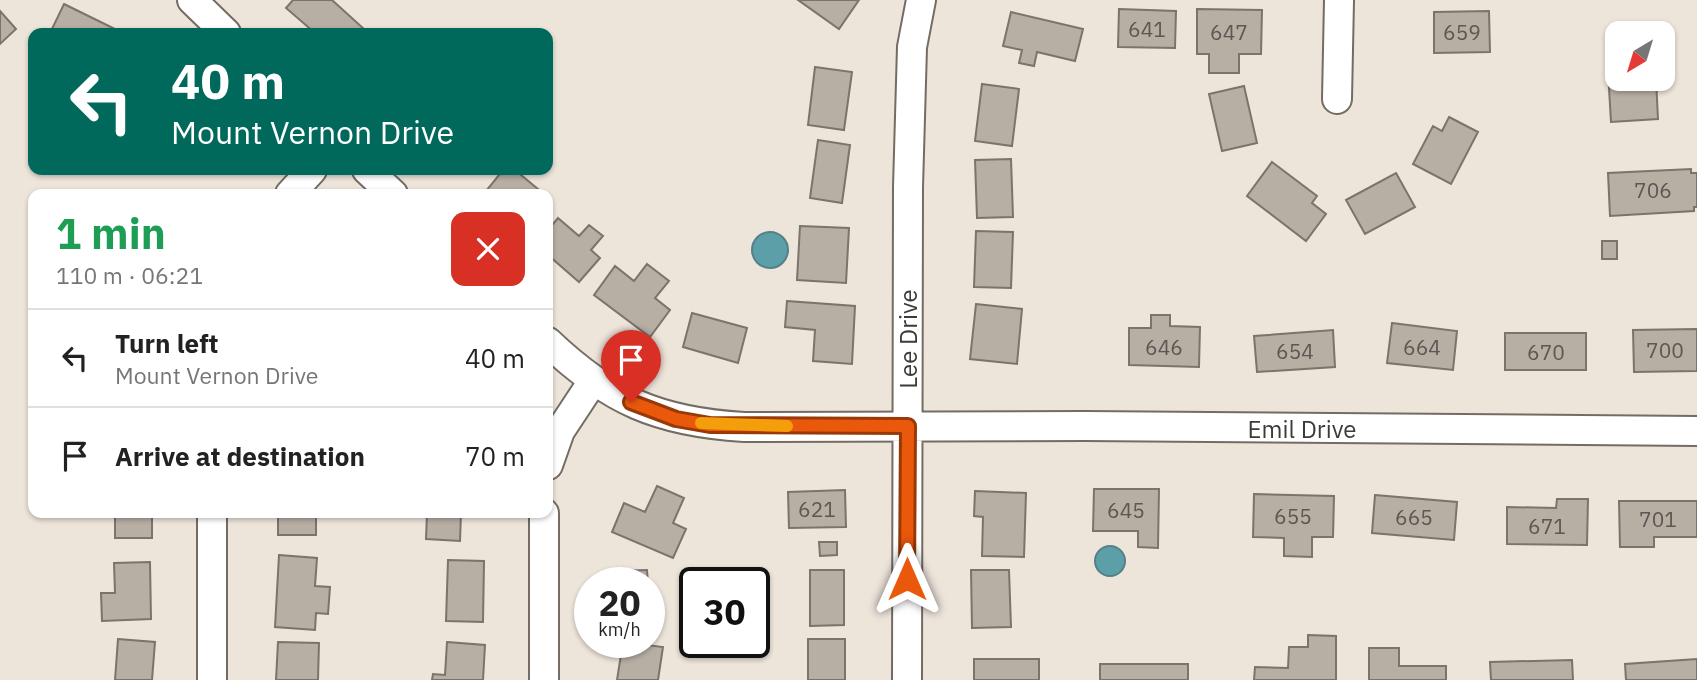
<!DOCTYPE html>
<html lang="en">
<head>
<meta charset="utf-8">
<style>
	:root { --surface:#fff; --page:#f2f2f2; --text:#222; --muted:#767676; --line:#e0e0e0 }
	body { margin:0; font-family:"IBM Plex Sans",sans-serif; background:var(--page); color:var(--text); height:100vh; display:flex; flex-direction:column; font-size:26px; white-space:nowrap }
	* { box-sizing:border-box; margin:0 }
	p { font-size:23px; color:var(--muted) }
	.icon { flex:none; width:38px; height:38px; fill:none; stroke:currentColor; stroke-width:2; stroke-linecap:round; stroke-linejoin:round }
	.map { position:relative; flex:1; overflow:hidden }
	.panel { position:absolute; left:28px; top:189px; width:525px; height:329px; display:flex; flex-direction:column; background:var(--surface); border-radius:14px; box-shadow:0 2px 5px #0004 }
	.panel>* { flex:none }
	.guide { position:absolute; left:28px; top:28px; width:525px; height:147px; border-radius:14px; box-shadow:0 2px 5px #0004; background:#00695c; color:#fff; overflow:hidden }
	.needle { width:46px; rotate:218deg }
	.buttons { position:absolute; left:1605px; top:21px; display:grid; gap:14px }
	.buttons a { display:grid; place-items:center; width:70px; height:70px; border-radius:14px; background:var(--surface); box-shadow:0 2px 5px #0004; font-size:35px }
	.speed { position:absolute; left:574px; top:567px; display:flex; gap:14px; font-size:35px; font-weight:700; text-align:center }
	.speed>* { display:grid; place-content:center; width:91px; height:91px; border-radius:50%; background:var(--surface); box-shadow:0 2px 5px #0004; line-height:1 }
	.speed small { font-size:18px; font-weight:400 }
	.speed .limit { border:4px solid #111; border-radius:10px; background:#fff; color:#111 }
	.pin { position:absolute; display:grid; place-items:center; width:60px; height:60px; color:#fff; margin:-72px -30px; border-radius:50% 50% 50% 0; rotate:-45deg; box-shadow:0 0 7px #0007 }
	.pin .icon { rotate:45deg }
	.me { position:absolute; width:77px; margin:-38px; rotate:0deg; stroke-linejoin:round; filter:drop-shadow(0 0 5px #0008) }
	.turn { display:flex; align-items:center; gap:24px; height:147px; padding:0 28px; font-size:32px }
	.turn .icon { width:91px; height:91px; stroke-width:2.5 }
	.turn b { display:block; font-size:49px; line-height:60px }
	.round { display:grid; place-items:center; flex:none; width:74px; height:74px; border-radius:14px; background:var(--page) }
	.overview { display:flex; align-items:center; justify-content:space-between; height:119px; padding:0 28px }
	h1 { font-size:42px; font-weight:700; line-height:52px; color:#1e9e55 }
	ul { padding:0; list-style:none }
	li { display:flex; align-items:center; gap:21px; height:98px; padding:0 28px; border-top:2px solid var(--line) }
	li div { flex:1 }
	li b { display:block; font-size:26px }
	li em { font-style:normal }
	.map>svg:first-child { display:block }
</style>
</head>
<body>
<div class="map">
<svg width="1697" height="680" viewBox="0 0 1697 680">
	<rect width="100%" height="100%" fill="#ede4da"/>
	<path fill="#5c9fa9" stroke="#538187" stroke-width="2" d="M752 250a18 18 0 1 1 36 0a18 18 0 1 1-36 0Z
		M1095 561a15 15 0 1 1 30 0a15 15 0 1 1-30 0Z"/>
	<path fill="#b7aea4" stroke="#7c736b" stroke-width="2" d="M293 0H332L364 29 360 33H315L286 8Z
		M798 0H859L839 29Z
		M64 4 123 33H50Z
		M1119 9 1176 11 1175 48 1118 47Z
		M1197 9 1262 10 1261 54H1239V73H1209V54H1197Z
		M0 11 16 29 0 44Z
		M1489 11 1490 52 1434 53V12Z
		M1011 12 1083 29 1075 61 1037 52 1034 66 1019 63 1022 50 1003 46Z
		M815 67 852 72 844 130 808 125Z
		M1608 71H1617V79H1656L1658 119 1611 122Z
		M982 84 1019 89 1012 146 975 141Z
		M1244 86 1257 143 1222 151 1209 94Z
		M1449 117 1478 132 1451 184 1413 164 1433 126 1442 131Z
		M818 140 850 145 842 203 810 198Z
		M1011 159 1013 217 977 218 975 160Z
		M1272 162 1317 196 1312 203 1326 214 1306 241 1247 196Z
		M1691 169V173H1697V207H1694V211L1610 216 1608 173Z
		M503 170H515L544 194H490L486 191Z
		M1396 173 1415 207 1365 234 1346 200Z
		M558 218 579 236 589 225 603 236 591 250 600 258 579 282 548 255V230Z
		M800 226 849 228 846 283 797 280Z
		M976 231 1013 232 1011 288 974 287Z
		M1602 241H1617V259H1602Z
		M647 264 669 281 655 298 670 310 650 337 594 295 615 266 634 281Z
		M787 301 855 306 852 364 813 361 815 330 785 327Z
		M976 304 1022 309 1017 364 970 359Z
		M692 313 747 328 738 363 683 347Z
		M1151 315H1170V326L1200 327 1199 367 1129 365V328H1151Z
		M1392 323 1457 331 1453 370 1387 363Z
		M1697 329V371L1634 372 1633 330Z
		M1333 330 1335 367 1257 372 1254 336Z
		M1505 333H1586V370H1505Z
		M657 486 684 498 673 523 686 529 673 558 612 532 624 503 645 512Z
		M1094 489H1159L1158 548 1138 547V531H1093Z
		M845 490 846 527 789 528 788 492Z
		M975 491 1026 493 1024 557 982 556 983 517 974 516Z
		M1254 494 1334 496 1333 537H1312V557L1284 556V538L1253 537Z
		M1375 495 1457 502 1454 540 1372 533Z
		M1557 499H1588L1587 545 1507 544V507L1556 508Z
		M1619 501H1697V537H1654V547H1620Z
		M115 513H152V538H115Z
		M278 513H316V535H278Z
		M427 513H461L460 541 426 539Z
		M819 542H837V555L820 556Z
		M279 555 317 558 315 586 330 587 328 614 316 613 315 630 275 627Z
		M448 560 484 561 483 622 446 621Z
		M150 562 151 619 102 621 101 593H115L114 563Z
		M647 570 648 583H613L612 571Z
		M810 570H844V625L810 626Z
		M971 570H1009L1011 627 972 628Z
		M660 599 661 627 649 628V600Z
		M1308 635 1336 636V680H1254L1255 667 1288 668 1289 647H1308Z
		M118 639 155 642 152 680H115Z
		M808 639H845V680H808Z
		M278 642 319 643 318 680H276Z
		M447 642 485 645 483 680H432L433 674 445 675Z
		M623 642 663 647 658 680H617Z
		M1369 648H1399V666H1446V680H1369Z
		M974 659H1039V680H974Z
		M1697 659V680H1626L1625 664Z
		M1572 660 1573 680H1491L1490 662Z
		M1100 664H1188V680H1100Z"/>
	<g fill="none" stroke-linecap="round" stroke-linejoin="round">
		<defs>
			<path id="minor" d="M192 0 226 33
				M1337 99 1339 0
				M367 170 393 194
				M290 194 312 170
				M548 342C610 401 659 422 744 427L1085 426 1697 431
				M548 465 560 431 593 381
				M212 680V513
				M544 680V513
				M907 680 908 187 912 47 921 0"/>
		</defs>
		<use href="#minor" stroke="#746c63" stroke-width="32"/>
		<use href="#minor" stroke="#fff" stroke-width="28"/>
	</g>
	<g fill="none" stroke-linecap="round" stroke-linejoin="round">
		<defs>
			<path id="route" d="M631 402 676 419 710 425 908 426 907 579"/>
		</defs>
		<use href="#route" stroke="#983908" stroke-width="18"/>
		<use href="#route" stroke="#ea580c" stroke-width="12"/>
		<path stroke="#f59e0b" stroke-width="12" d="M701 423 787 426"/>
	</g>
	<g text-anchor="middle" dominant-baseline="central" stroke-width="6" stroke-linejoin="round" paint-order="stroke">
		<g font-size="21" fill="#5c5752">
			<text x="1147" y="29">641</text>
			<text x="1229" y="32">647</text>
			<text x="1462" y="32">659</text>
			<text x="1653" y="190">706</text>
			<text x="1164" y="347">646</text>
			<text x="1422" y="347">664</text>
			<text x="1665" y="350">700</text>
			<text x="1295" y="351">654</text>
			<text x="1546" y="352">670</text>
			<text x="817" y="509">621</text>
			<text x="1126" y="510">645</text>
			<text x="1293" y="516">655</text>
			<text x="1414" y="517">665</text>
			<text x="1658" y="519">701</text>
			<text x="1547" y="526">671</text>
		</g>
		<g font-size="24" fill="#3e3a37" stroke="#fff">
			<text transform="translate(908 339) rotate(-90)">Lee Drive</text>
			<text x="1302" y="429">Emil Drive</text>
		</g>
	</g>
</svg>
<div class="buttons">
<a><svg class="needle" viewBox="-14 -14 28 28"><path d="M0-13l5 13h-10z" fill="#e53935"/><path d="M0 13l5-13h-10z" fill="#767676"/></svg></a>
</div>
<div class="speed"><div>20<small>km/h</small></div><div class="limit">30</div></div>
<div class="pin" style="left:631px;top:402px;background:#d93025"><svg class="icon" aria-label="arrive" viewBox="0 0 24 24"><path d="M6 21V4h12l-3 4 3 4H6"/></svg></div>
<svg class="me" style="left:907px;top:579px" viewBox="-20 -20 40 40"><path d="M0-17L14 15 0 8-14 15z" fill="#ea580c" stroke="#fff" stroke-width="4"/></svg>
<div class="guide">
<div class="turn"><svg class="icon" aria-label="left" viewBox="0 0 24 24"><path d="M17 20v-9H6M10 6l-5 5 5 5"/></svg><div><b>40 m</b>Mount Vernon Drive</div></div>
</div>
<section class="panel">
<div class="overview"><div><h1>1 min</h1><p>110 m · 06:21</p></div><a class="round" style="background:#d93025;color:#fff"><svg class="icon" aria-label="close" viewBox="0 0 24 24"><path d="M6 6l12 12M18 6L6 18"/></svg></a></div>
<ul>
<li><svg class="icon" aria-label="left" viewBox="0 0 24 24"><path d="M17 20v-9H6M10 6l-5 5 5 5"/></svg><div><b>Turn left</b><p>Mount Vernon Drive</p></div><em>40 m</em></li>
<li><svg class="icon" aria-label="arrive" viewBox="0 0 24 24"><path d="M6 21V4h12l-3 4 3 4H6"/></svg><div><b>Arrive at destination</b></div><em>70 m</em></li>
</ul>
</section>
</div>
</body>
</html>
